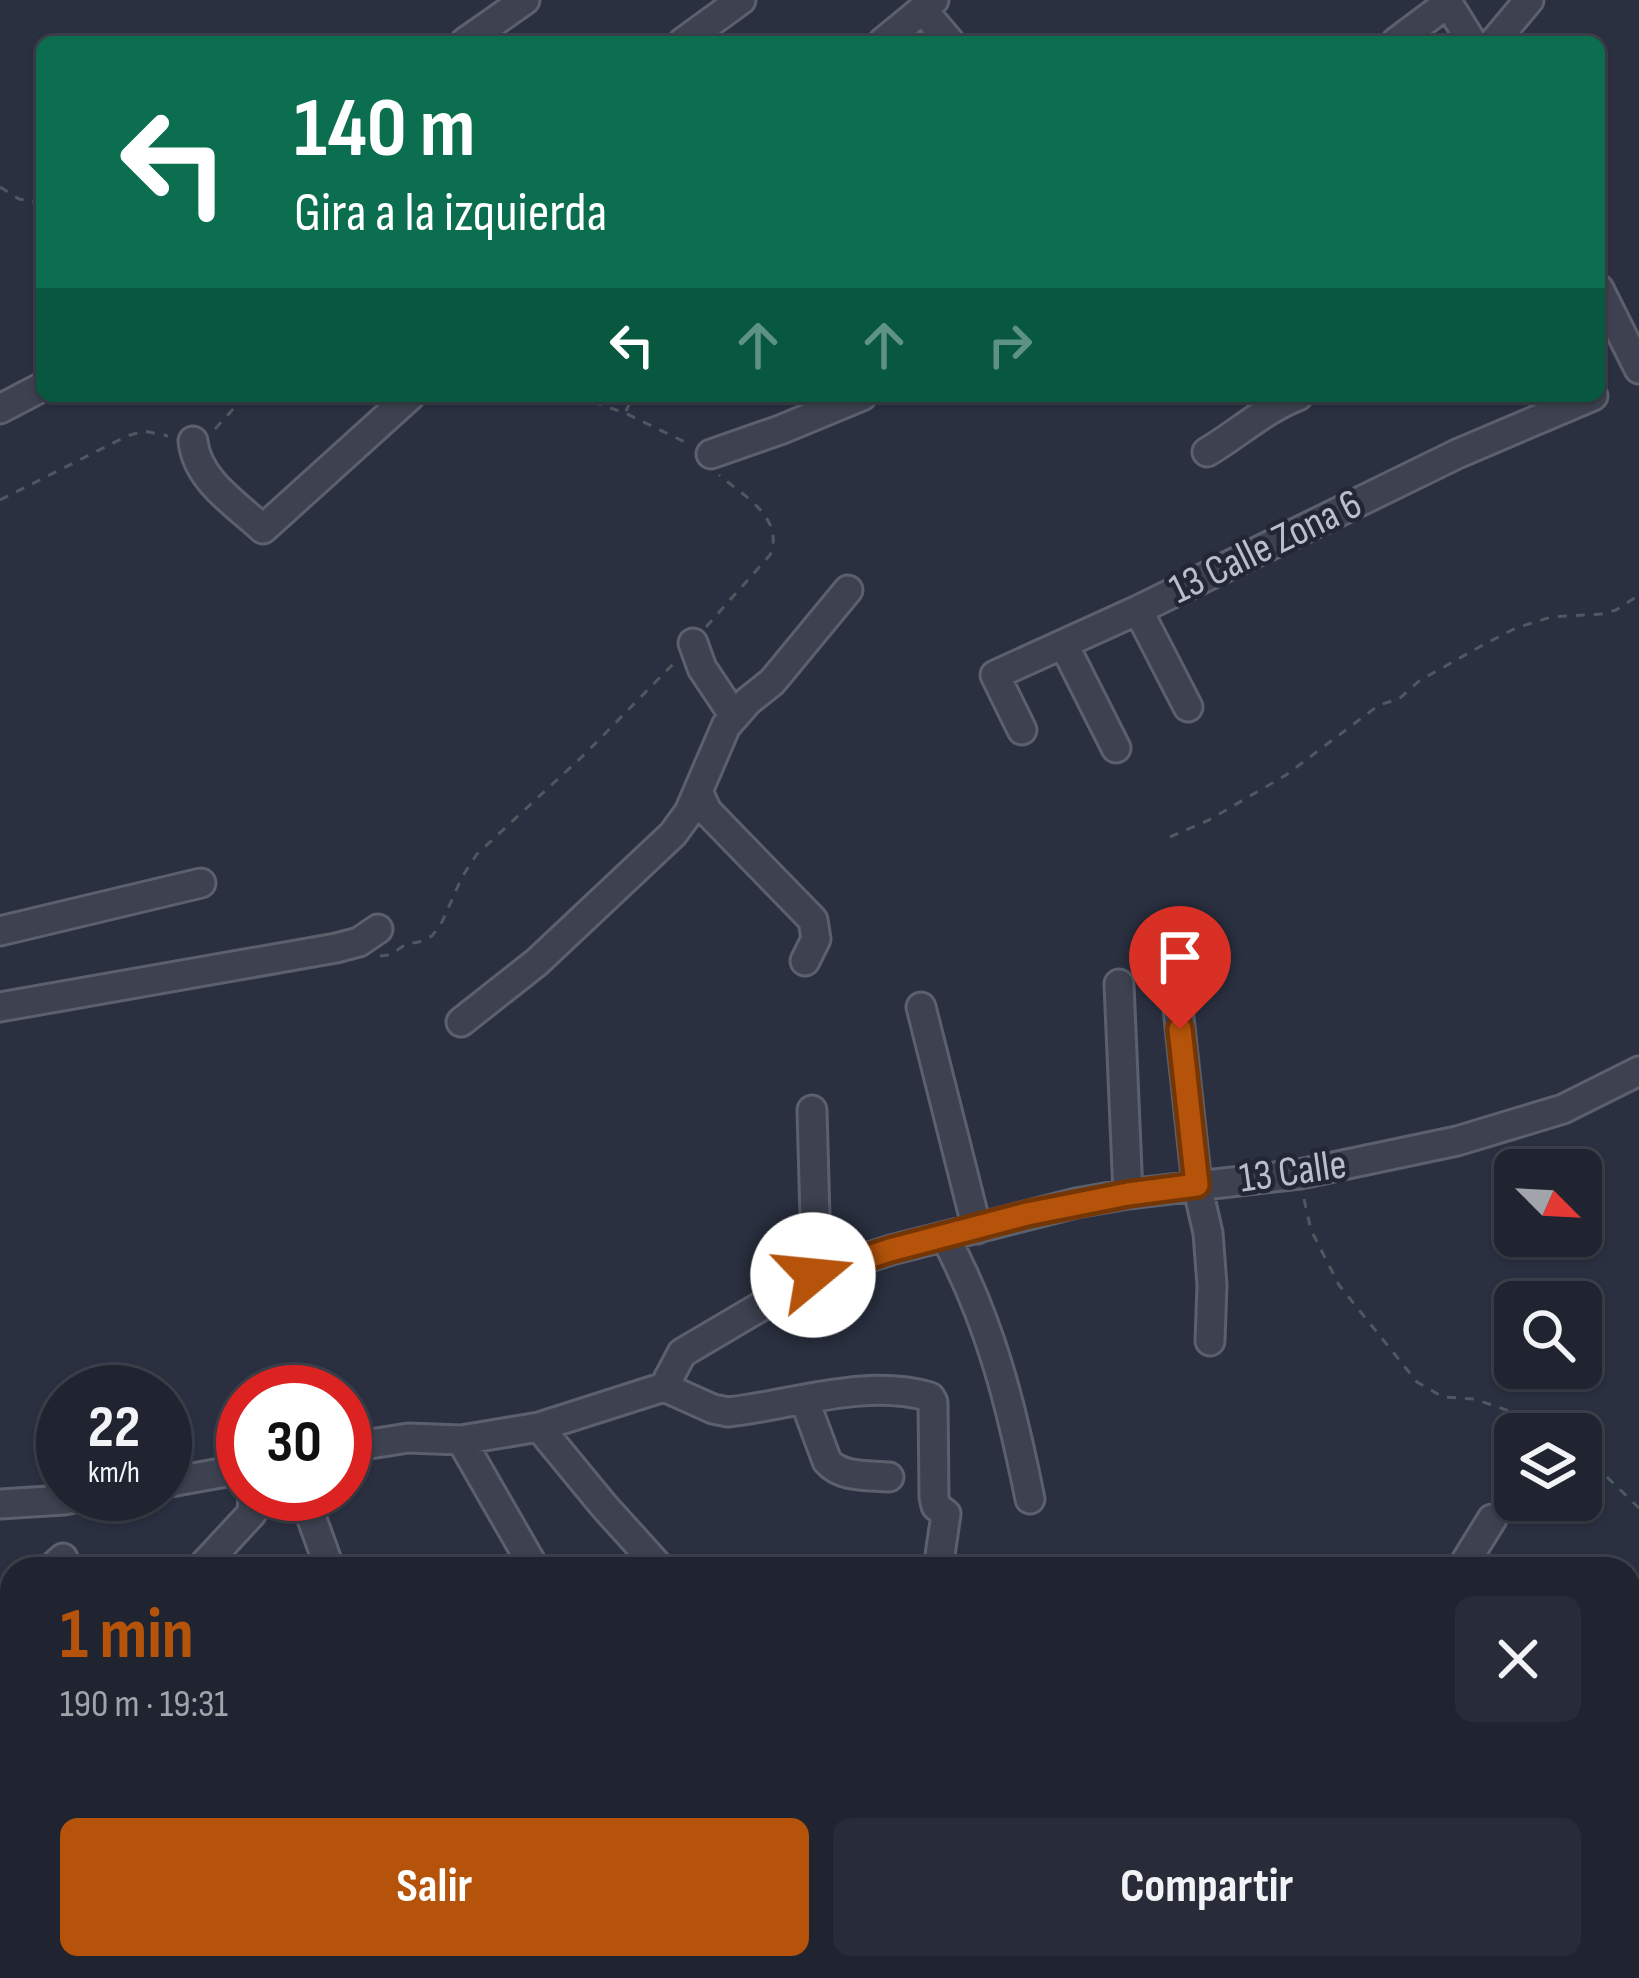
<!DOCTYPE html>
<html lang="es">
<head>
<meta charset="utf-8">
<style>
	:root { --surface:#202430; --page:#282c38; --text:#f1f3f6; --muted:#a2a4ab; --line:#3d414c; --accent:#b45309 }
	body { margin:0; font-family:"Sofia Sans Condensed",sans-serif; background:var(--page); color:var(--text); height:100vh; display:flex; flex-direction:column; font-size:45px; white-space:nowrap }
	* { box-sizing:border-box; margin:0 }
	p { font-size:39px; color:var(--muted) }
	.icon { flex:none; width:66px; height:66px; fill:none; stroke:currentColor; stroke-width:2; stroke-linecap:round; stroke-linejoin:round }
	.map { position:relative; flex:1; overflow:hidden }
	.side { position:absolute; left:0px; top:1557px; width:1641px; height:423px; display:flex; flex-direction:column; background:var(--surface); border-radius:36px 36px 0 0; box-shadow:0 3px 9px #0004,0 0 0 3px var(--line) }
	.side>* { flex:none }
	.banner { position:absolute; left:36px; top:36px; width:1569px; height:366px; border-radius:18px; box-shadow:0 3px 9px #0004,0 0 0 3px var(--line); background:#0b6e4f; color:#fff; overflow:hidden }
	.needle { width:78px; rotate:114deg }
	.fabs { position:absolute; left:1494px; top:1149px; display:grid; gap:24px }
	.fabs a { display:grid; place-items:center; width:108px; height:108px; border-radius:18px; background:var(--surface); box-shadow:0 3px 9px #0004,0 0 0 3px var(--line); font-size:60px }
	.speed { position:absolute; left:36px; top:1365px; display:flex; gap:24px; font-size:60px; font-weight:700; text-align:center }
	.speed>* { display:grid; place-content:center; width:156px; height:156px; border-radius:50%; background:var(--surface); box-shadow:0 3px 9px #0004,0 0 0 3px var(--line); line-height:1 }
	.speed small { font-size:30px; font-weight:400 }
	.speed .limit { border:18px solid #d22; background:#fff; color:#111 }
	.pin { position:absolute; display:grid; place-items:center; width:102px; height:102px; color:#fff; margin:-123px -51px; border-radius:50% 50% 50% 0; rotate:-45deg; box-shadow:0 0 12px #0007 }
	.pin .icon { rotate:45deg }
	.me { position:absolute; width:132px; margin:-66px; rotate:73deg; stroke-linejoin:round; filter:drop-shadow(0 0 9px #0008) }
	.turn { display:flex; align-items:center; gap:42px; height:252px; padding:0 60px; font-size:54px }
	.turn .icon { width:156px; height:156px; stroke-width:2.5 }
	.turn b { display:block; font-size:84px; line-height:102px }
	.lanes { display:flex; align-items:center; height:114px; padding:0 60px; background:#0003; justify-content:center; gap:60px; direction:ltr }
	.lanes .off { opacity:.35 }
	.round { display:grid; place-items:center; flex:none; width:126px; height:126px; border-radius:18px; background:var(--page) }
	.headline { display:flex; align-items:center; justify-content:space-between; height:204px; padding:0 60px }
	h1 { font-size:72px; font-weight:700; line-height:90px; color:var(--accent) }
	.cta { display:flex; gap:24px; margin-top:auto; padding:24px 60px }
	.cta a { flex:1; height:138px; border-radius:18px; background:var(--accent); color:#fff; font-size:48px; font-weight:700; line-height:138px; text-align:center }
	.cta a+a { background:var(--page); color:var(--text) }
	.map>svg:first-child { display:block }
</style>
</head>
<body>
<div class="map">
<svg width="1639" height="1978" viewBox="0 0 1639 1978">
	<rect width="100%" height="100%" fill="#2a3040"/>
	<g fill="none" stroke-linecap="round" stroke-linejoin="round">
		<defs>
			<path id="minor" d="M1446 0 1472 42
				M922 9 950 42
				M465 42 525 0
				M683 42 741 0
				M883 42 934 0
				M1396 42 1448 3
				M1494 42 1529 0
				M1599 289 1639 369
				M0 409 42 387
				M193 441C197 480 236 504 263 529L410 396
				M1207 452C1238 434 1264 409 1298 396
				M711 454 780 430 862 396
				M1138 610 1188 707
				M693 643 702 668 734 716
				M1064 645 1116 748
				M1022 730 995 675 1138 610 1457 454 1593 396
				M698 791 707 811 813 920 816 939 805 961
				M0 931 201 883
				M1119 984 1128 1194
				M1176 990 1197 1185 1208 1233 1212 1285 1210 1341
				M0 1007 336 948 359 942 378 929
				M921 1007 977 1229
				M461 1022 537 962 673 834 689 812 726 726 748 701 772 682 848 590
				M812 1110 816 1253 813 1275
				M945 1237C991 1323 1011 1405 1030 1499
				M664 1387 713 1409 728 1412C793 1405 865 1378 930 1397L933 1402 934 1497 936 1506 946 1514 938 1569
				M804 1399 827 1461C841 1478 868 1475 889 1477
				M539 1427 604 1506 661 1569
				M461 1440 535 1569
				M345 1448 408 1438 461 1440 539 1427 664 1387 682 1353 760 1307 781 1290 813 1275 891 1250 1076 1203 1128 1194 1300 1174 1457 1141 1563 1109 1639 1071
				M165 1483 243 1469
				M303 1494 330 1569
				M0 1504 64 1500 99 1494
				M51 1569 63 1558
				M200 1569 252 1513 253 1494
				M1461 1569 1492 1519
				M0 1617 12 1605
				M0 1791 12 1804
				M174 1968 186 1978
				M267 1978 273 1968
				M480 1978 487 1968
				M874 1978 875 1968
				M1134 1978 1135 1968
				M1363 1978 1364 1968"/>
		</defs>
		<use href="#minor" stroke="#5c606d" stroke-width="33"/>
		<path stroke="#4c5a60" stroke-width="3" stroke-dasharray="9 9" stroke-linecap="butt" d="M0 187 19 199 42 203
			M576 396 625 413 691 445
			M626 411 633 396
			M215 429 245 396
			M0 500 127 436 144 431 168 436
			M706 627 770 555C785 518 744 496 719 475
			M1170 837 1209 820 1286 775 1379 705 1399 699 1419 681 1481 646 1516 628 1551 617 1603 614 1616 610 1639 595
			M380 956 390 955 406 944 419 942 432 936 442 922 462 877 477 854 586 753 676 661
			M1304 1199 1311 1230 1339 1285 1417 1382 1443 1397 1474 1399 1524 1416 1553 1434
			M1581 1452 1639 1508
			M935 1978 967 1974 984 1968"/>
		<use href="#minor" stroke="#3e4250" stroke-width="27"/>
	</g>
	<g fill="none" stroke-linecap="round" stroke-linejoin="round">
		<defs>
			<path id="route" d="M813 1275 890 1250 1027 1214 1128 1194 1197 1185 1180 1029"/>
		</defs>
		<use href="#route" stroke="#753606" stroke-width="30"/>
		<use href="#route" stroke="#b45309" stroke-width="21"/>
	</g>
	<g text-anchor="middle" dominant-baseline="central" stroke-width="9" stroke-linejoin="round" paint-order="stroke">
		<g font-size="42" fill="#bbbeca" stroke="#232735">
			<text transform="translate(1266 547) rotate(-26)">13 Calle Zona 6</text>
			<text transform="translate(1293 1172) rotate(-8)">13 Calle</text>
		</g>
	</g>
</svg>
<div class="fabs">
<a><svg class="needle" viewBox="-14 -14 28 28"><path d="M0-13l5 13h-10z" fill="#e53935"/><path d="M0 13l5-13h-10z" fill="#a2a4ab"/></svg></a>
<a><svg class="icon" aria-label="search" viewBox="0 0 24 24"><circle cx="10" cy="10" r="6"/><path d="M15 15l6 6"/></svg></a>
<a><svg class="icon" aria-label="layers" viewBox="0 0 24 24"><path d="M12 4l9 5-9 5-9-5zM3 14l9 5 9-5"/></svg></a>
</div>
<div class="speed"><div>22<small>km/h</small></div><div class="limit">30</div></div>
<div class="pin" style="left:1180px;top:1029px;background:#d93025"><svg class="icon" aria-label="arrive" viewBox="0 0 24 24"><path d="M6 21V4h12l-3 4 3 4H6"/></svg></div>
<svg class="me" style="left:813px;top:1275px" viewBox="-20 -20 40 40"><circle r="19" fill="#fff"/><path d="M0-13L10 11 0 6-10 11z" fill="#b45309"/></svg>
<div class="banner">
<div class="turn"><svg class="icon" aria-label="left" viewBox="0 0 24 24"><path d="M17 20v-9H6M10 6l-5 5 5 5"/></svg><div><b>140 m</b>Gira a la izquierda</div></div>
<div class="lanes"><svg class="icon" aria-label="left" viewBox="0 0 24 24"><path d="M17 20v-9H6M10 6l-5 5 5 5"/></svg><svg class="icon off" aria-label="ahead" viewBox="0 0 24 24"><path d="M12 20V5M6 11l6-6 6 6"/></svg><svg class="icon off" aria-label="ahead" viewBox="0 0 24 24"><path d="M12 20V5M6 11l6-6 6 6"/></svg><svg class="icon off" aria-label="right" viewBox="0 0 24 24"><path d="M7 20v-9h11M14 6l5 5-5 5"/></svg></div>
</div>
<section class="side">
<div class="headline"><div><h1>1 min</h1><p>190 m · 19:31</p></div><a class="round"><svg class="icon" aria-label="close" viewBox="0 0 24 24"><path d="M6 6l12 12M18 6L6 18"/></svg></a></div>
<div class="cta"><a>Salir</a><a>Compartir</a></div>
</section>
</div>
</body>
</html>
